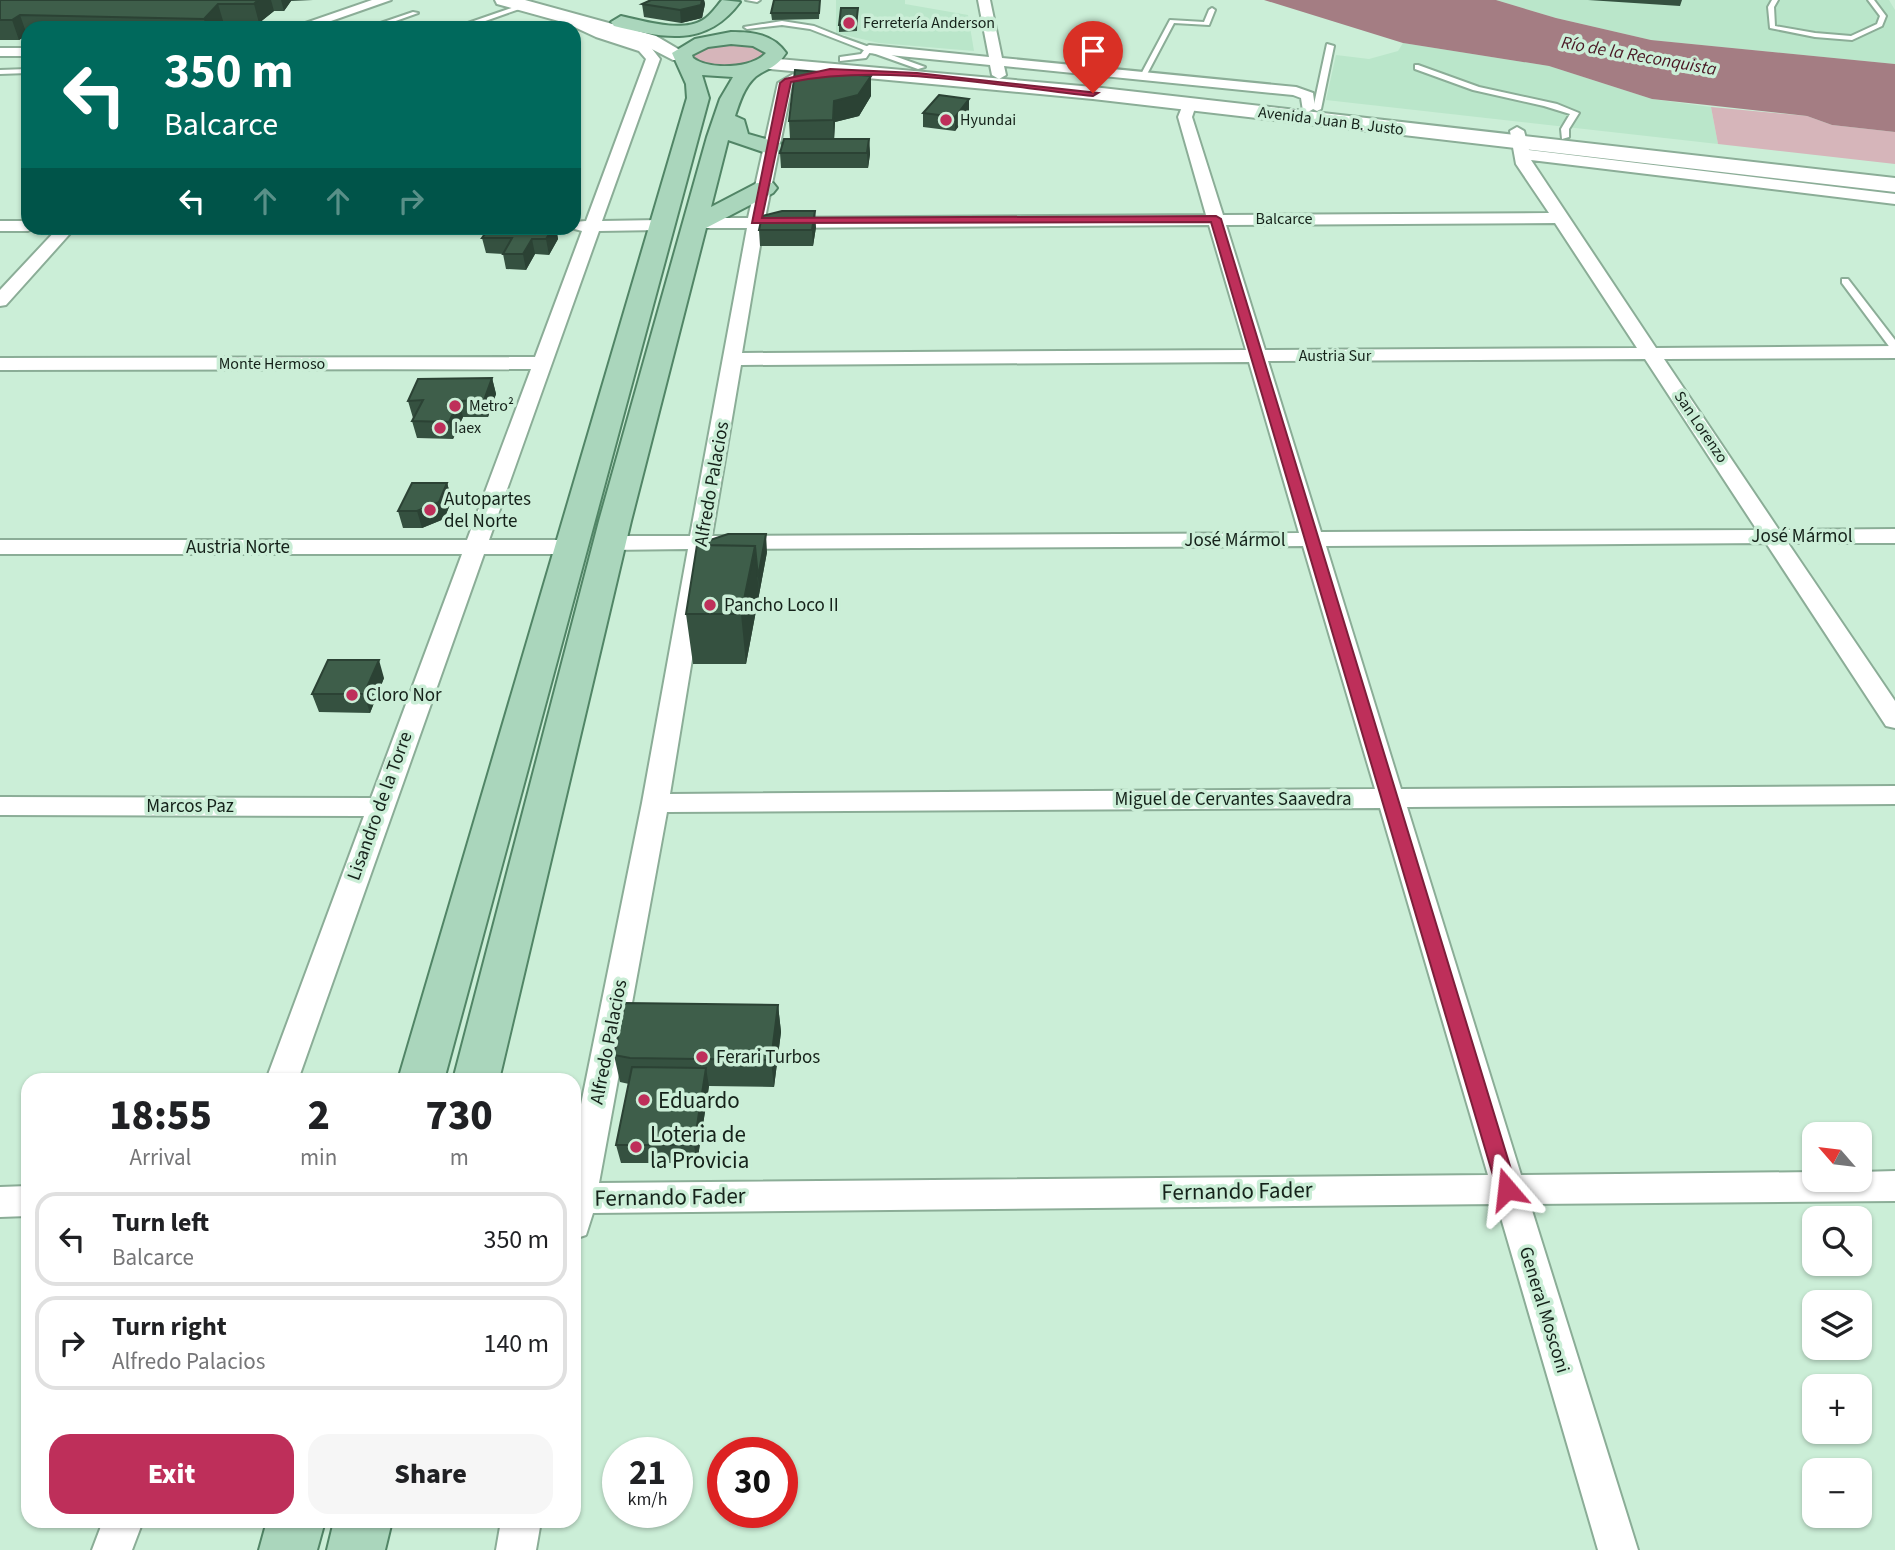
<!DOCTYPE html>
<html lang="en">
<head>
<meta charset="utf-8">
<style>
	:root { --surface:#fff; --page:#f6f6f6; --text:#202124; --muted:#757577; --line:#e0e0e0; --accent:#be2f5a }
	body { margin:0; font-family:"Source Sans 3",sans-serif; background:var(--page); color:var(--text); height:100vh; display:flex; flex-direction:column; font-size:26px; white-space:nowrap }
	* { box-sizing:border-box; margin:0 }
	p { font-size:23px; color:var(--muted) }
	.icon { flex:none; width:38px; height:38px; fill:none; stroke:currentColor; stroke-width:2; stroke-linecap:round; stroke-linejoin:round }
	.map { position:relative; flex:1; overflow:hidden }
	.sheet { position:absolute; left:21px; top:1073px; width:560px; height:455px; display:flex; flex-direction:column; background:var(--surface); border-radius:21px; box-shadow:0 2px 5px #0004 }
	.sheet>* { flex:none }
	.guide { position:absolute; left:21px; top:21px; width:560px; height:214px; border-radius:21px; box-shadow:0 2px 5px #0004; background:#00695c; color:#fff; overflow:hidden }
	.needle { width:46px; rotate:298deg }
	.fabs { position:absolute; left:1802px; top:1122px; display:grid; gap:14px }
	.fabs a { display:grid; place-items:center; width:70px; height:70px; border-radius:14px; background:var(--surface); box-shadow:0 2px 5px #0004; font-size:35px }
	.speed { position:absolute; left:602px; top:1437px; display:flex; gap:14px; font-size:35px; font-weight:700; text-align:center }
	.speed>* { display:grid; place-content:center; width:91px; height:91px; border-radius:50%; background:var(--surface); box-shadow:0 2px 5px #0004; line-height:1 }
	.speed small { font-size:18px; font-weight:400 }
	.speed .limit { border:10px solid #d22; background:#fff; color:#111 }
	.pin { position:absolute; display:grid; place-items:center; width:60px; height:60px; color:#fff; margin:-72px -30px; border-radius:50% 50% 50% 0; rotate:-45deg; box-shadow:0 0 7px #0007 }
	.pin .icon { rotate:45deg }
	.me { position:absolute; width:77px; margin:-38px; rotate:343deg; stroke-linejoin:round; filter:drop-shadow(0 0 5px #0008) }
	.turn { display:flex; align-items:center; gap:24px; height:147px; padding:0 28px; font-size:32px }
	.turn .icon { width:91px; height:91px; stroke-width:2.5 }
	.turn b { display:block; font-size:49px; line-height:60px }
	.lanes { display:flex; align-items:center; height:66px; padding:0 28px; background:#0003; justify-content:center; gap:35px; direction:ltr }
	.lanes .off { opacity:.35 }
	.eta { display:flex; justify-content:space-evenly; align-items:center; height:119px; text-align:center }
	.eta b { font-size:42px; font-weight:800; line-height:49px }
	.primary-button { display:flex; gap:14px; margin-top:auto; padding:14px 28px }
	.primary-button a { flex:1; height:80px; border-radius:21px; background:var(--accent); color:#fff; font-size:28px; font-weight:800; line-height:80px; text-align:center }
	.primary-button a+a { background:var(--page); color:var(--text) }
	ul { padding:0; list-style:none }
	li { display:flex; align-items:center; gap:21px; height:94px; margin:0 14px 10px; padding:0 14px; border:4px solid var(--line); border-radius:21px }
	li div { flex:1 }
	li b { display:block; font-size:26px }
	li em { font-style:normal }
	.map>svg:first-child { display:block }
</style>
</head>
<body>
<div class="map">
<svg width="1895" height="1550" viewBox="0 0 1895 1550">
	<rect width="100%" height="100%" fill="#cbeed7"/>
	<path fill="#bae6ca" d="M836 0H905V4L968 15 974 51 879 43 836 33Z
		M1496 0H1889L1895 10V64L1651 40 1556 18Z
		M1403 43 1549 66 1652 99 1711 107 1718 144 1326 100 1336 55 1369 59 1398 51Z"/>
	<path fill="#d6b5ba" d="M748 42 768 53C749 77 714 66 689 59L692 50 700 46Z
		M1711 107 1807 116 1832 125 1895 132V164L1718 144Z"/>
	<path fill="#a47d83" d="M1264 0H1496L1556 18 1651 40 1895 64V132L1832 125 1807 116 1652 99 1549 66 1403 43Z"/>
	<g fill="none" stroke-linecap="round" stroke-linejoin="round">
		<defs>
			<path id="lane" d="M746 0H760L757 2Z
				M1772 0H1778L1774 7 1775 26 1815 33 1851 36 1877 24 1880 16 1868 0H1874L1886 16 1882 26 1852 40 1815 37 1770 28 1768 7Z
				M523 4 525 7 474 25V28H468V23Z
				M1212 8 1215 10 1209 25 1174 23 1146 76 1139 78 1170 20 1204 22 1209 10Z
				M413 12 418 13 376 28H366Z
				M782 21 814 26 844 38 925 67 918 69 870 52 866 58 840 61V57L861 54 864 50 810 29 782 25 747 29 744 27Z
				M1327 44 1334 46 1321 109 1317 111 1313 109Z
				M1418 65 1479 87 1557 104 1579 113 1569 129V137L1562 139 1561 129 1570 114 1544 106 1473 90 1415 69V65Z
				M28 69V73L0 74V70Z
				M1842 279H1848L1895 340V350L1891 349 1842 283Z"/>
			<path id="street" d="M372 0H391L311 28H291Z
				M978 0H990L1002 58 1296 87 1313 93 1315 108 1308 112 1303 111 1301 98 1293 95 1004 66 1006 75 999 79 992 75 990 65 869 53 862 49 869 45 989 57Z
				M560 11 649 45 660 59 602 221 660 220 668 225 660 230 599 231 489 540H571L582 547 571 554H484L298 1080H266L364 816 0 815V797L371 798 462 554H0V540H467L531 369 0 370V358L535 357 582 231 571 228H574V222L586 221 646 59 639 51 596 37 555 18V12Z
				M0 48H28V56H0Z
				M829 68 834 69V75L803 80 792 85 765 218 1206 215 1178 117 1184 102 1189 101 1196 105 1192 117 1223 215 1549 213 1516 164 1510 131 1517 127 1524 131 1529 150 1895 194V204L1531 160 1656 348 1895 346V358L1664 359 1779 530 1895 529V543H1788L1895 701V728L1886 726 1766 543 1326 546 1401 789 1895 786V804L1407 807 1521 1175 1815 1172V1180H1860V1172L1895 1171V1201L1530 1204 1638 1550H1598L1497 1204 593 1213 586 1235 574 1239V1139L642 803 688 549 609 550 598 543 609 536H690L747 228H698L690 223 698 218H748L778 83 795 73ZM1555 223 1637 348 1265 350 1226 225ZM1209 225 1246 350 742 353 763 228ZM1645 359 1757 530 1321 532 1268 361ZM1249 362 1299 533 712 536 741 365ZM1303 546 1375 789 670 794 710 549ZM1380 808 1488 1175 599 1183 667 812Z
				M0 221H28V228H35L28 231H0Z
				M58 228H75L6 305 0 306V290Z
				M28 1186V1216L0 1217V1187Z
				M103 1521H143L132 1550H92Z
				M501 1521H541L536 1550H496Z"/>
			<path id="secondary" d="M495 0H525L656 36 690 56 687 60H673L642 44 497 4Z
				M767 58 1093 87 1895 178V192L1093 99 760 68 757 64Z"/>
			<path id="primary" d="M722 0 740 2C706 48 664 38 614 26L611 22 621 16C644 21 681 33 703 20 711 15 716 7 722 0Z
				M731 32C753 32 773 34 786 53 778 65 772 67 761 73 746 81 740 101 735 116L744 120 748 134 780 143 783 148 772 155 728 140 711 207 757 183H773L777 188 773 193 706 228 631 521 499 1080H453L599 521 707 137 720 99 733 77 702 75 709 98 444 1080H398L687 98 686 84 672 53 695 39ZM731 44 753 46 766 53C751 69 709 70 693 58L692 55 708 47Z
				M267 1521H325L317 1550H259Z
				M334 1521H392L385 1550H327Z"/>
		</defs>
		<use href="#lane" stroke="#8bad97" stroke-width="4"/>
		<use href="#street" stroke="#8bad97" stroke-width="4"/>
		<use href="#secondary" stroke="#8bad97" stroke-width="4"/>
		<use href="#primary" stroke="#518566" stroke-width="4"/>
		<use href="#lane" fill="#fff" fill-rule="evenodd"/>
		<use href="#street" fill="#fff" fill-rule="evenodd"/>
		<use href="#secondary" fill="#fff" fill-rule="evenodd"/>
		<use href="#primary" fill="#aad6bc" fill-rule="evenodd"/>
	</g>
	<path fill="#355140" d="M0 0H313L291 1 284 11H274L259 23 224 24 220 28H28V35L19 40H0Z
		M651 0H704L705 4 702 18 681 23 644 17 642 4Z
		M820 0 819 19 772 20 771 13Z
		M1588 0H1682L1680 6Z
		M858 8 857 31 839 32V25Z
		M871 96 859 116 835 122 834 139H869L870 154 868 168H781L780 153 790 139 789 121Z
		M969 99V113L955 131 923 127V113Z
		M816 227 813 246H760L759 230Z
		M489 228H556L558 239 549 255 535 254 526 270 506 269 503 254 486 253 482 238Z
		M492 378 496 394 488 417H463L453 439 417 438 412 421 414 418H413L408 401Z
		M447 483 452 500 444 519 422 528H403L398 511Z
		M767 552 746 664H693L686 614Z
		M384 678 370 713 319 712 312 694Z
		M778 1005 781 1032 774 1087 709 1086 697 1163H621L616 1145 629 1084 620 1082 614 1055Z"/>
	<path fill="#2b4234" d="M258 0H271L274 11 259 23 254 4Z
		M281 0H291V1L284 11Z
		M702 0H704L705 4 702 18 681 23 680 10Z
		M218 4 224 24 220 28H206L204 19Z
		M20 15 27 35 19 40 12 20Z
		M577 53 581 80 574 96V60Z
		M871 76V96L859 116 835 122 834 141 833 120 834 101Z
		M969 99V113L955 131V117Z
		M869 139 870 154 868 168 867 153Z
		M815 211 816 227 813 246 812 230Z
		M553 228H556L558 239 549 255 546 239Z
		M532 239 535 254 526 270 523 254Z
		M492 378 496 394 488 417 484 400Z
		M459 401 463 417 453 439 449 422Z
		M447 483 452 500 444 519 422 528 417 511Z
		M766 534 767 552 759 595 758 577Z
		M755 546 759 595 746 664 741 614Z
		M379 660 384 678 370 713 364 694Z
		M778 1005 781 1032 774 1087 771 1060Z
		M706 1068 709 1086 697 1163 694 1145Z"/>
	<path fill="#3e5e4a" stroke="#2b4234" stroke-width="2" d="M0 0H258L254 4H218L204 19 20 15 12 20H0Z
		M651 0H702L701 5 680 10 642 4Z
		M774 0H820L819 13H771Z
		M841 8H858L856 25H839Z
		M795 70 871 76 858 95 834 101 833 120 789 121Z
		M939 95 969 99 955 117 923 113Z
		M784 139H869L867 153H780Z
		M782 211H815L812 230H759L762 216Z
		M489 228H553L546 239H532L523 254H503L512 238H482Z
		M492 378 484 400 459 401 449 422 412 421 423 400 408 401 418 379Z
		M412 483H447L439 502 417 511H398Z
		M728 534H766L758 577 755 546 708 545 710 540Z
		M697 545 755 546 741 614H686Z
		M328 660H379L364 694H312Z
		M625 1003 778 1005 771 1060 630 1058 614 1055Z
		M632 1067 706 1068 694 1145H616Z"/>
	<path fill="#be2f5a" stroke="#7c1f3a" stroke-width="2" d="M830 69 917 73 1098 93 1093 96C997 86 886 63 791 82L762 218 1216 216 1221 219 1517 1189 1514 1195 1507 1197 1500 1195 1497 1189 1211 222 752 223 780 83 785 79Z"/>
	<g fill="#be2f5a" stroke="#cbeed7" stroke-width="2.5">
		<circle cx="849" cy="23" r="7"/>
		<circle cx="946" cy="120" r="7"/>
		<circle cx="455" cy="406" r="7"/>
		<circle cx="440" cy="428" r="7"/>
		<circle cx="430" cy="510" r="7"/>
		<circle cx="710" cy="605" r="7"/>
		<circle cx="352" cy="695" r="7"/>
		<circle cx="702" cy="1057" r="7"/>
		<circle cx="644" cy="1100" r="7"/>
		<circle cx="636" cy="1147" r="7"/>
	</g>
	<g text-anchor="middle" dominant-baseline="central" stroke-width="7" stroke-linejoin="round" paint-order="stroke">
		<g font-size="16" fill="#15221a" stroke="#cbeed7" text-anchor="start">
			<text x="863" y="23">Ferretería Anderson</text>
			<text x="960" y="120">Hyundai</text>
			<text x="469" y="406">Metro²</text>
			<text x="454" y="428">Iaex</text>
		</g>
		<g font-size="16" fill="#15221a" stroke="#cbeed7">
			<text transform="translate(1331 121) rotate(7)">Avenida Juan B. Justo</text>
			<text x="1284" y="219">Balcarce</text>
			<text x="1335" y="356">Austria Sur</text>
			<text x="272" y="364">Monte Hermoso</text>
			<text transform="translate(1701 427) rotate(56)">San Lorenzo</text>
		</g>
		<g font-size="18" font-style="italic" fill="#4a1724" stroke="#cbeed7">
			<text transform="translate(1639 56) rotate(10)">Río de la Reconquista</text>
		</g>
		<g font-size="19" fill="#15221a" stroke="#cbeed7">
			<text transform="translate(712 484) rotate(-80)">Alfredo Palacios</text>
			<text x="1802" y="536">José Mármol</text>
			<text x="1235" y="540">José Mármol</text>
			<text x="238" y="547">Austria Norte</text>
			<text x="1233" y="799">Miguel de Cervantes Saavedra</text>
			<text x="190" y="806">Marcos Paz</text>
			<text transform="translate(380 806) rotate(-70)">Lisandro de la Torre</text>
			<text transform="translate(609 1042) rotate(-79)">Alfredo Palacios</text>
			<text transform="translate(1544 1310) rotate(73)">General Mosconi</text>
		</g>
		<g font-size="19" fill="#15221a" stroke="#cbeed7" text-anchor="start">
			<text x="444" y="499">Autopartes<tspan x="444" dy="22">del Norte</tspan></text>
			<text x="724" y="605">Pancho Loco II</text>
			<text x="366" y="695">Cloro Nor</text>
			<text x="716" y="1057">Ferari Turbos</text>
		</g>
		<g font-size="23" fill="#15221a" stroke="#cbeed7" text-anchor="start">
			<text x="658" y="1100">Eduardo</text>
			<text x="650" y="1134">Loteria de<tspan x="650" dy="26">la Provicia</tspan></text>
		</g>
		<g font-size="23" fill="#15221a" stroke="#cbeed7">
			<text transform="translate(1237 1191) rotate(-1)">Fernando Fader</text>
			<text transform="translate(670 1197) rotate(-1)">Fernando Fader</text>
		</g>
	</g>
</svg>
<div class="fabs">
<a><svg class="needle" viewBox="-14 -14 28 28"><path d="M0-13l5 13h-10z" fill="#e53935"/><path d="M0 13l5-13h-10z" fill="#757577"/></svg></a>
<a><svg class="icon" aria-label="search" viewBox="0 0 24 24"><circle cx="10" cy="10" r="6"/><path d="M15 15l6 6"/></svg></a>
<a><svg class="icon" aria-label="layers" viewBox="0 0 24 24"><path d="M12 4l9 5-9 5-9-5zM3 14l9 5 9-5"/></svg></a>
<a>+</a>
<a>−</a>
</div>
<div class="speed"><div>21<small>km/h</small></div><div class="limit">30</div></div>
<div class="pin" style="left:1093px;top:93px;background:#d93025"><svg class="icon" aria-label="arrive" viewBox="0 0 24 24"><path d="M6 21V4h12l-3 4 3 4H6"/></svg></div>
<svg class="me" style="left:1507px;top:1189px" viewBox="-20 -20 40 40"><path d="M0-17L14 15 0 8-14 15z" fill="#be2f5a" stroke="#fff" stroke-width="4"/></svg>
<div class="guide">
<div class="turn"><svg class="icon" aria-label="left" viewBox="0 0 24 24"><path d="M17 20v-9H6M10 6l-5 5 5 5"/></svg><div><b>350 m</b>Balcarce</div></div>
<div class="lanes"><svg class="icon" aria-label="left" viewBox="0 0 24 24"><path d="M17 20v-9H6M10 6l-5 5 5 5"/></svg><svg class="icon off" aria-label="ahead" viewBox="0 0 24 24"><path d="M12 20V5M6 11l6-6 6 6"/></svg><svg class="icon off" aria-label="ahead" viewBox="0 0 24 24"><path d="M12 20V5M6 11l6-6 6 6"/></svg><svg class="icon off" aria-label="right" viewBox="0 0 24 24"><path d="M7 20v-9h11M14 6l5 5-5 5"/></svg></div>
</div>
<section class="sheet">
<div class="eta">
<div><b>18:55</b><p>Arrival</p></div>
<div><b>2</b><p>min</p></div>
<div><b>730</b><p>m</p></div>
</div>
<ul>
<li><svg class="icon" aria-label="left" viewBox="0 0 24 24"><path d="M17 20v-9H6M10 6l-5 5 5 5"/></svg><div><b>Turn left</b><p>Balcarce</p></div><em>350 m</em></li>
<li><svg class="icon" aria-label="right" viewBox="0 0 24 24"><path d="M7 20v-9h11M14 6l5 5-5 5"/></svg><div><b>Turn right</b><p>Alfredo Palacios</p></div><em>140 m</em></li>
</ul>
<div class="primary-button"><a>Exit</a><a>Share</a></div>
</section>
</div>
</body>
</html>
